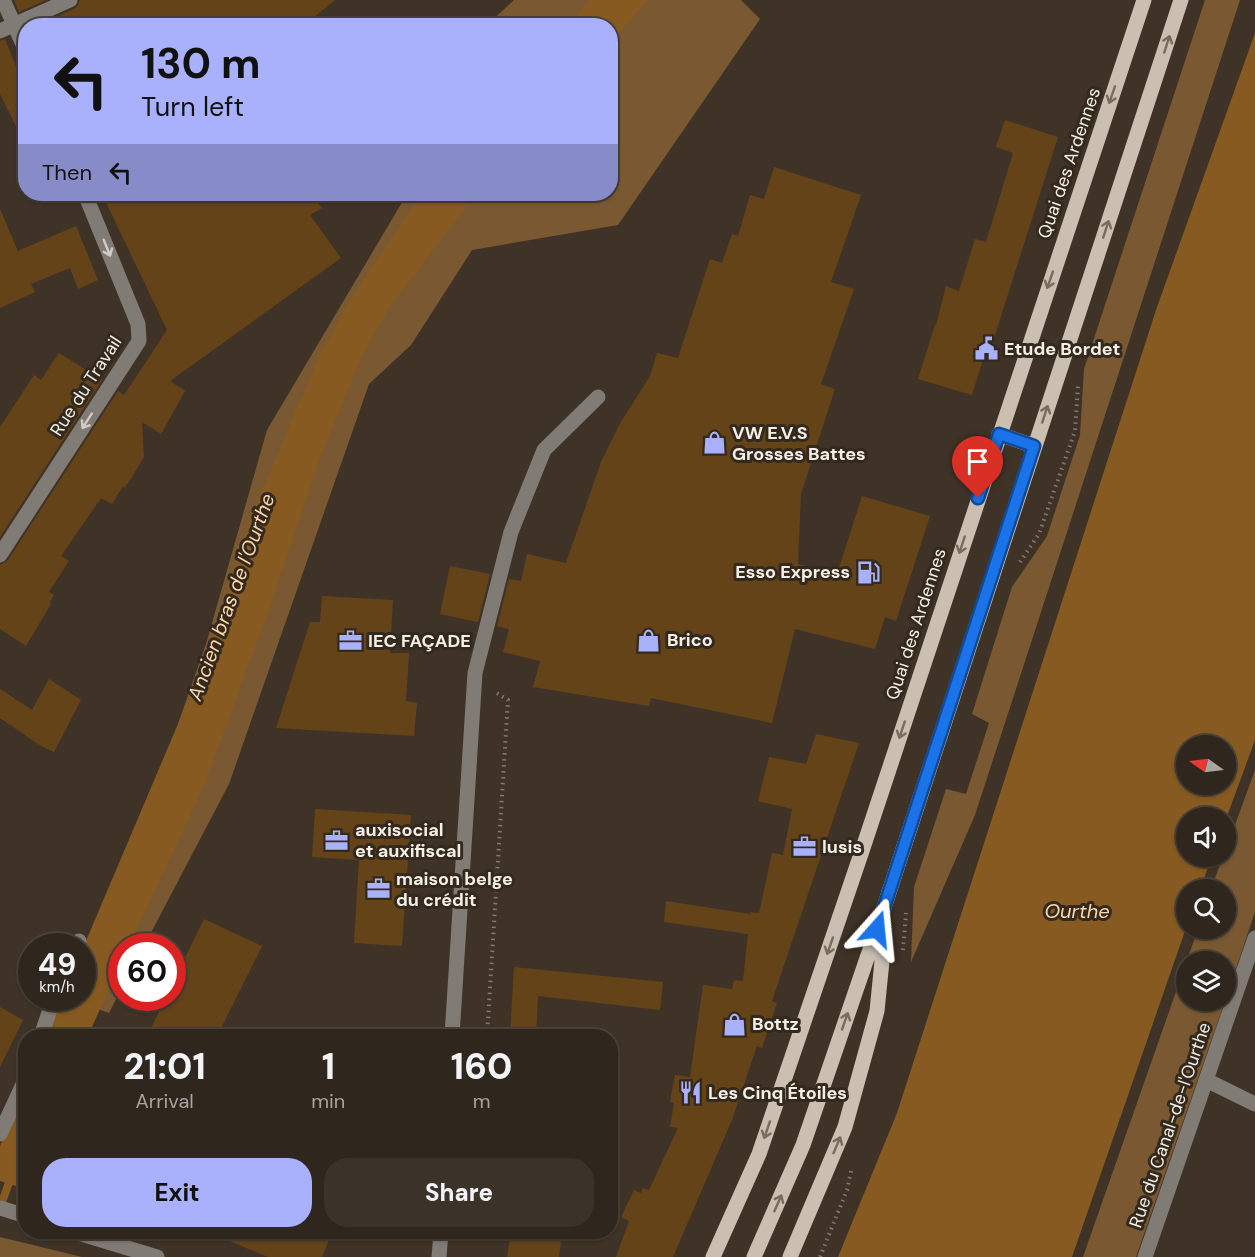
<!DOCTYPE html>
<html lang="en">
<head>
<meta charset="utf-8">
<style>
	:root { --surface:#2f261d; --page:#3b322a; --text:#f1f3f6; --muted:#a7a5a4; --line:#4a433b; --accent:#a9b0fc }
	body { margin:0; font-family:"DM Sans",sans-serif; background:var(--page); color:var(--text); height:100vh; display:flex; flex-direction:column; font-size:22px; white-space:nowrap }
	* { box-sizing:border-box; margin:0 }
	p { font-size:20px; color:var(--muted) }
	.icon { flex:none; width:33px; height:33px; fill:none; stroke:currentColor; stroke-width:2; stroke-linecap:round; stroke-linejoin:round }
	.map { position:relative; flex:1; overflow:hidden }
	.panel { position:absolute; left:18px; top:1029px; width:600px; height:210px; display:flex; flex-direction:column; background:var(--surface); border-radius:24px; box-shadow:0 2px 4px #0004,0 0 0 2px var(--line) }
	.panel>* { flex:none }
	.hud { position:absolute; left:18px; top:18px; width:600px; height:183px; border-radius:24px; box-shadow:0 2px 4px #0004,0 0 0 2px var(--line); background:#a9b0fc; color:#111; overflow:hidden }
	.needle { width:39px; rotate:284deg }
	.fabs { position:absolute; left:1176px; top:735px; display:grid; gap:12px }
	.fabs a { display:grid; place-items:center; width:60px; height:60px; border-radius:50%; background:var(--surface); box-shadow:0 2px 4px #0004,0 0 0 2px var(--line); font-size:30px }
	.speed { position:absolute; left:18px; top:933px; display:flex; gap:12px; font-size:30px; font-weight:700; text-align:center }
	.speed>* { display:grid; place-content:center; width:78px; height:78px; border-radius:50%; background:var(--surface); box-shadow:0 2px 4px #0004,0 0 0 2px var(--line); line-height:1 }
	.speed small { font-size:15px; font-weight:400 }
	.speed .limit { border:9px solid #d22; background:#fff; color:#111 }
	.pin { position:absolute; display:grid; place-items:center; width:51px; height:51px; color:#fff; margin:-62px -26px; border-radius:50% 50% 50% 0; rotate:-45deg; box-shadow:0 0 6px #0007 }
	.pin .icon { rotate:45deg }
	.me { position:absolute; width:66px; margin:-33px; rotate:18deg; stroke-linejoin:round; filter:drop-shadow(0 0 4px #0008) }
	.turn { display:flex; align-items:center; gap:21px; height:126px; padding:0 24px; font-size:27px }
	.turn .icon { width:78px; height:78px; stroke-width:2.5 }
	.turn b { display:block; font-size:42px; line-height:51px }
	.then { display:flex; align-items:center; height:57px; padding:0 24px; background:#0003; gap:12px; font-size:22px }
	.eta { display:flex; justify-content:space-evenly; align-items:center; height:102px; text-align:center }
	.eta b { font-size:36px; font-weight:800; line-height:42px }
	.cta { display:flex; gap:12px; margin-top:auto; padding:12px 24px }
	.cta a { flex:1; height:69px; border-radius:24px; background:var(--accent); color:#111; font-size:24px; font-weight:800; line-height:69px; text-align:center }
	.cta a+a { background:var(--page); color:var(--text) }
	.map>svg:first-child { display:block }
</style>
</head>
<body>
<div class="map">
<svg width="1255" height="1257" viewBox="0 0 1255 1257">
	<rect width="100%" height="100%" fill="#3f3327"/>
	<path fill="#7a5932" d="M514 0H741L760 19 618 225 472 250 411 345 369 384 229 784 144 946H122L121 989 109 1013 71 999 82 998 206 644 267 430 407 194H610V26L487 25Z
		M1205 0H1240L975 815 911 962 914 887 946 789 966 794 989 723 972 714 1012 587 1047 536 1080 435 1084 369Z
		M1255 770V912L1226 998V962H1186V1000L1225 1001 1136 1257H1083L1198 929 1226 928V890L1211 889 1223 857 1226 856V850Z
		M0 1237 82 1257H0Z"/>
	<path fill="#865a21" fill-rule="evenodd" d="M589 0H648L611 42 610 26 570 25Z
		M1255 33V740L1226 819V818H1186V856L1212 857 1200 889 1186 890V928L1072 1257H838L897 1113 1156 310ZM1186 746H1226V784H1186Z
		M421 194H476L389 308 363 354 321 455 272 601 204 786 129 946H122L121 962 88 1036H45L62 998H82L83 948 211 646 250 519 318 359 353 295Z
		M25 1084 26 1188 25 1189 0 1181V1146Z"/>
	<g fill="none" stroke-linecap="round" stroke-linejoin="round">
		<path stroke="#865a21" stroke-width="8" d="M0 1208 12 1174"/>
	</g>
	<path fill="#654319" d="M14 0H46L19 12Z
		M80 0H335L303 26H36L74 9 78 5Z
		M5 39 26 91V146L0 94V41Z
		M1005 120 1058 137 989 354 985 353 972 395 918 379 935 325H936L946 286 959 291 975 239 986 242 1013 153 996 147Z
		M774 167 861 195 831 282 854 289 821 384 835 389 801 494 798 564 837 574 862 496 930 516 896 621 885 617 875 649 795 629 772 723 651 698 649 706 533 687 540 661 503 652 509 629 497 626 509 579 521 581 527 554 566 563 601 462 619 425 650 376 657 353 678 358 710 259 722 263 732 234 738 236 750 195 764 199Z
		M102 194H311L322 208 310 215 341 258 170 381 185 391 161 434 142 422 144 457 125 488 123 486 112 504 101 498 61 556 69 561 49 592 54 595 49 603 51 604 26 646 0 629V565L8 560 118 391 124 395 167 330Z
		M0 209 18 251 76 226 98 280 78 289 70 268 31 284 35 292 0 308Z
		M59 353 102 380 0 537V427L34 375 41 380Z
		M450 566 490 574 478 622 440 614Z
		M322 596 393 600 390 653H409L406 701 417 703 414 736 276 728 310 622H320Z
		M49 679 81 700 54 752 41 746 0 718V689L32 710Z
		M816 734 859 743 772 1001 777 1003 762 1048 757 1046 732 1120 673 1257H616L629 1221 621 1217 634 1190 641 1193 643 1188 649 1190 678 1128 670 1127 674 1103 670 1102 675 1075 690 1077 703 985 732 989 734 980 743 981 748 934 664 922 666 901 750 914V912L759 913 772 853 783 855 792 809 758 801 769 757 806 764Z
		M315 809 411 815 402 946 354 943 359 860 312 857Z
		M204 919 262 946 217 1036H147L166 998H172V984Z
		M514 967 663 982 660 1010 538 996 536 1036H510Z
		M0 1007 23 1020 0 1067Z
		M207 1232H332L322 1257H268Z
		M511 1232H562L559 1257H507Z"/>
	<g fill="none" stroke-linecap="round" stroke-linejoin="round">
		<path stroke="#83796e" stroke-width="4" stroke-dasharray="1.5 4.5" stroke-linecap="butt" d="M1020 562 1039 534 1075 431 1078 386
			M903 950 906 913
			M487 1036 508 700 495 692
			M820 1257 847 1190 852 1167"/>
		<path stroke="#807b74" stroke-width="15" d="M3 0 26 51
			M0 31 70 0
			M0 555 139 341 138 324 85 194
			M77 946 79 941
			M41 1036 54 998
			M452 1036 475 673 511 532 544 450 598 397
			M1206 1080 1255 1104
			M0 1134 26 1078
			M0 1208 26 1216
			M75 1232 157 1257
			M439 1257 441 1232
			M1145 1257 1255 938"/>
		<path stroke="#cbbfb2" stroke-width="15" d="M999 434 1034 446
			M713 1257 759 1154 862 851 1144 0
			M754 1257 803 1145 877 929 1181 0
			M790 1257 845 1127 877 1011 882 961 877 932"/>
	</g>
	<defs><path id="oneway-shaft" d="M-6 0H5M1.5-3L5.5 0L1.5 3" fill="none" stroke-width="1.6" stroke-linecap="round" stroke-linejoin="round" transform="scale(1.5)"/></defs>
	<g stroke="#786c60">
		<use href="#oneway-shaft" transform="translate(1167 44) rotate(-72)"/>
		<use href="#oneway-shaft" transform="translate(1112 95) rotate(109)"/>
		<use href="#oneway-shaft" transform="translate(1106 229) rotate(-72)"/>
		<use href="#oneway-shaft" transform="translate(1050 280) rotate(109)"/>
		<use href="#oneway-shaft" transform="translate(1045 414) rotate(-72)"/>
		<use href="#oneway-shaft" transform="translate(962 545) rotate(108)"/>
		<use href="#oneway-shaft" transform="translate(902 730) rotate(108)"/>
		<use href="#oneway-shaft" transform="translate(830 946) rotate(109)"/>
		<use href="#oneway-shaft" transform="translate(845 1021) rotate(-71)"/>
		<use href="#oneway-shaft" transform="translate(767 1130) rotate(109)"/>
		<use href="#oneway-shaft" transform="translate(837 1145) rotate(-67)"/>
		<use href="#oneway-shaft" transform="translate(778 1203) rotate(-66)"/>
	</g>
	<g stroke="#d3ccc4">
		<use href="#oneway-shaft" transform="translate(107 248) rotate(68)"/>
		<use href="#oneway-shaft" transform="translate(87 421) rotate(123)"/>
	</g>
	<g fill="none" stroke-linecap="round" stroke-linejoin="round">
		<defs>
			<path id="route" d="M877 929 1034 446 999 434 978 498"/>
		</defs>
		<use href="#route" stroke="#114b97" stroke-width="15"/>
		<use href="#route" stroke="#1a73e8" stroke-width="10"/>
	</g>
	<defs>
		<symbol id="civic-bare" viewBox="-9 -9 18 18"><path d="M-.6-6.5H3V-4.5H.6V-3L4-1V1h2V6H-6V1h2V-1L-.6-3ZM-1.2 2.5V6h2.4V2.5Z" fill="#a9b0fc" stroke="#34291d" stroke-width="2.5" paint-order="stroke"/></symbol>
		<symbol id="shop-bare" viewBox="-9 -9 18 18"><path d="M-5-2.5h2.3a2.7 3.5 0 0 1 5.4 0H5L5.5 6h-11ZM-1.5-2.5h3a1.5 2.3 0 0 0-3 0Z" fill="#a9b0fc" stroke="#34291d" stroke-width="2.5" paint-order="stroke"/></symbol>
		<symbol id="fuel-bare" viewBox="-9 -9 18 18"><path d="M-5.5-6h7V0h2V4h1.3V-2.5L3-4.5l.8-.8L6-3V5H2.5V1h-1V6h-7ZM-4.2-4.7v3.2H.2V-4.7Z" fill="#a9b0fc" stroke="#34291d" stroke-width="2.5" paint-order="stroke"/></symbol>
		<symbol id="office-bare" viewBox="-9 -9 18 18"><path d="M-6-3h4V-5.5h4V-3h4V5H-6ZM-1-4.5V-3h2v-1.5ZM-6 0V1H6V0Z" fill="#a9b0fc" stroke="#34291d" stroke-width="2.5" paint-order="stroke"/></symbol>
		<symbol id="restaurant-bare" viewBox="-9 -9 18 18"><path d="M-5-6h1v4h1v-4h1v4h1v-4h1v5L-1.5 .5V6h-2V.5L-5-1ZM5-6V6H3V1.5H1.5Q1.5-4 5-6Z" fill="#a9b0fc" stroke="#34291d" stroke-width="2.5" paint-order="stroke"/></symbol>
	</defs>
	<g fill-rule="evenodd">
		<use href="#civic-bare" x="970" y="332" width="33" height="33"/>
		<use href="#shop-bare" x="698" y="426" width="33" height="33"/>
		<use href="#fuel-bare" x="852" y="556" width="33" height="33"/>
		<use href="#shop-bare" x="632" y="624" width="33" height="33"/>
		<use href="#office-bare" x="334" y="624" width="33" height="33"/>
		<use href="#office-bare" x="320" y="824" width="33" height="33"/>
		<use href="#office-bare" x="788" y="830" width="33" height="33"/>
		<use href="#office-bare" x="362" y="872" width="33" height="33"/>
		<use href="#shop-bare" x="718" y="1008" width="33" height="33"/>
		<use href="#restaurant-bare" x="674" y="1076" width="33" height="33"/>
	</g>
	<g text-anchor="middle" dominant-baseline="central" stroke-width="6" stroke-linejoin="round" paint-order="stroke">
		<g font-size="18" fill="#f6efe7" stroke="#34291d">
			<text transform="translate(1069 163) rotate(-71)">Quai des Ardennes</text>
			<text transform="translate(86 386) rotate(-57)">Rue du Travail</text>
			<text transform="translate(916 624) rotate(-72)">Quai des Ardennes</text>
			<text transform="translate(1170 1125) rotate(-71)">Rue du Canal-de-l'Ourthe</text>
		</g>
		<g font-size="18" font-weight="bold" fill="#f6efe7" stroke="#34291d" text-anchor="start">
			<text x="1004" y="349">Etude Bordet</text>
			<text x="732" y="433">VW E.V.S<tspan x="732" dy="21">Grosses Battes</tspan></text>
			<text x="850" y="572" text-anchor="end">Esso Express</text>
			<text x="667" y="640">Brico</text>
			<text x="368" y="641">IEC FAÇADE</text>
			<text x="355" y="830">auxisocial<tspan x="355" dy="21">et auxifiscal</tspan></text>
			<text x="822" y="847">lusis</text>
			<text x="396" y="879">maison belge<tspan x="396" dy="21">du crédit</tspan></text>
			<text x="752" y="1024">Bottz</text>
			<text x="708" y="1093">Les Cinq Étoiles</text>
		</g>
		<g font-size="20" font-style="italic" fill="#ffd7aa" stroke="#34291d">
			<text transform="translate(231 597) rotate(-70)">Ancien bras de l'Ourthe</text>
			<text x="1077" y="911">Ourthe</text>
		</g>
	</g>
</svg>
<div class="fabs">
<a><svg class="needle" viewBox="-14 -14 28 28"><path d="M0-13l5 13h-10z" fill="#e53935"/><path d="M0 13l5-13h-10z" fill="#a7a5a4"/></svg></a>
<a><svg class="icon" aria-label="sound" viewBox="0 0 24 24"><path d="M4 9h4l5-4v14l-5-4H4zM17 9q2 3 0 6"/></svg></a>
<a><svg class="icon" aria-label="search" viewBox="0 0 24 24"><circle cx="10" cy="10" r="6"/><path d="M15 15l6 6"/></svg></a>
<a><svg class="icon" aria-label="layers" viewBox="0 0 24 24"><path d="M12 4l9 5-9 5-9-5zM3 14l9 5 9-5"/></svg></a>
</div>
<div class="speed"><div>49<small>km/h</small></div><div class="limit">60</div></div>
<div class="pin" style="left:978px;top:498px;background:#d93025"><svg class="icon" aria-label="arrive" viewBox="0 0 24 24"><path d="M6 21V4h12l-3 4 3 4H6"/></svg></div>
<svg class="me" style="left:877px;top:929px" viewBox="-20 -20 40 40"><path d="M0-17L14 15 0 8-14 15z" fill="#1a73e8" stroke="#fff" stroke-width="4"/></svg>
<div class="hud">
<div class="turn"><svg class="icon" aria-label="left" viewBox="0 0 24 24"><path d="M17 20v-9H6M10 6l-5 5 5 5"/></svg><div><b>130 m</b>Turn left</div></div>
<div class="then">Then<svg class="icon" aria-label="left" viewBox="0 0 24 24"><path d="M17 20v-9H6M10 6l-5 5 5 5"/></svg></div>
</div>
<section class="panel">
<div class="eta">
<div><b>21:01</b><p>Arrival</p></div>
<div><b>1</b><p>min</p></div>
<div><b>160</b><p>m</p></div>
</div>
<div class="cta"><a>Exit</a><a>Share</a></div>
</section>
</div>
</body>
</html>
